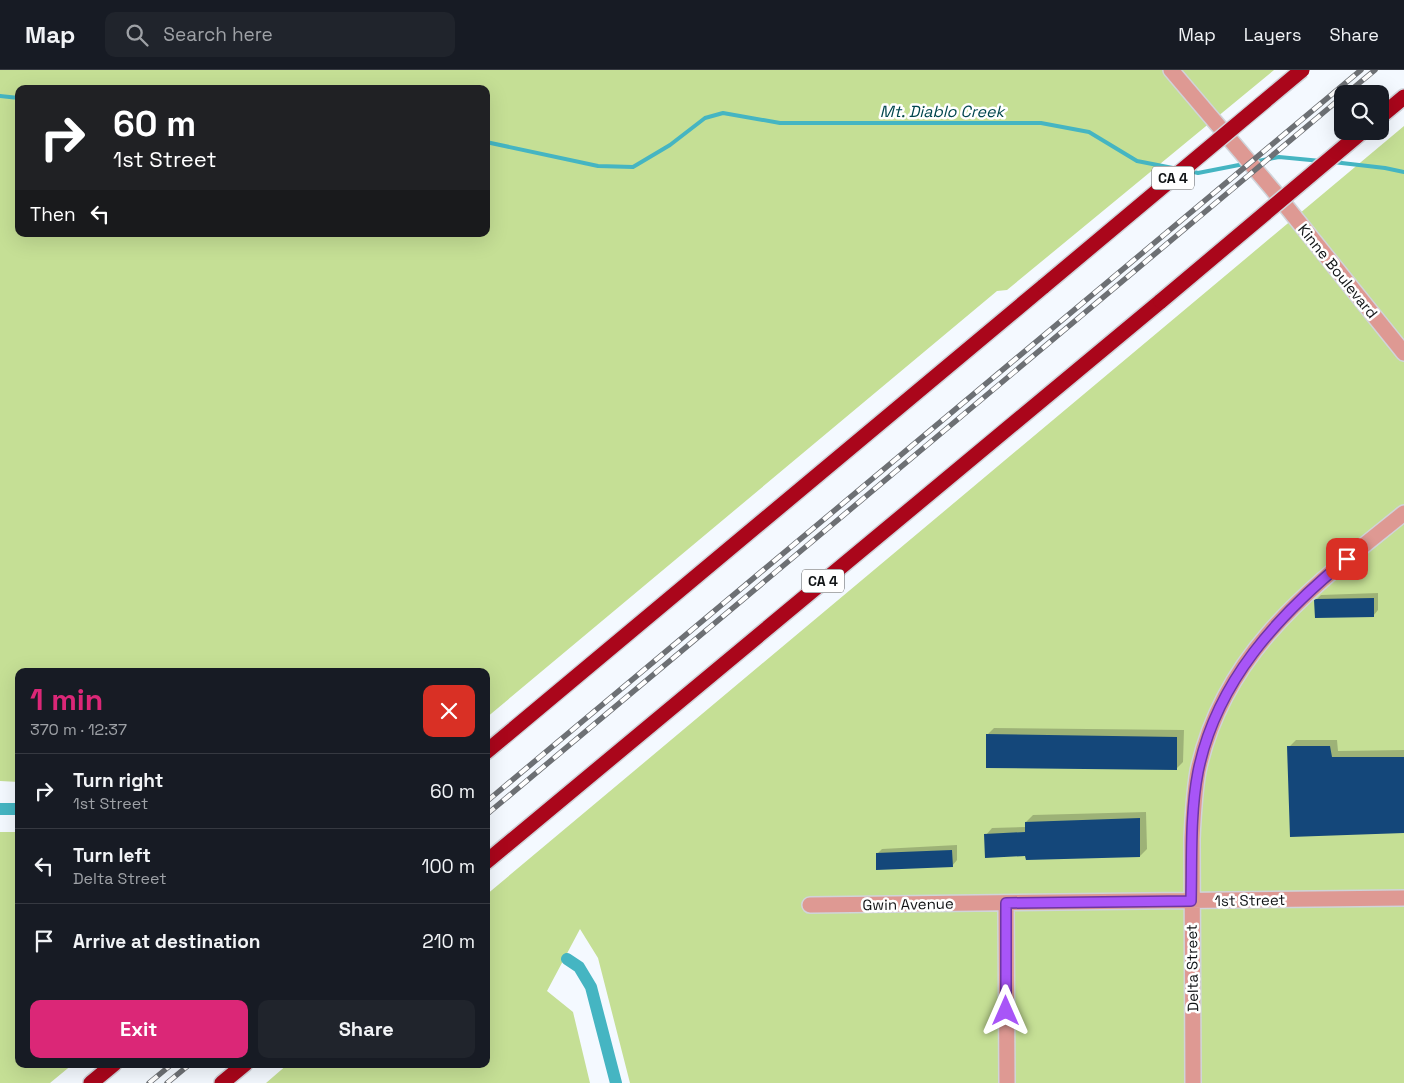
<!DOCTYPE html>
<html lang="en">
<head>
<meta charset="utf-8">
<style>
	:root { --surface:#171b24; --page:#20242c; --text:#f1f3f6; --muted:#9ea1a6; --line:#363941; --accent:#db2777 }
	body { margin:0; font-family:"Space Grotesk",sans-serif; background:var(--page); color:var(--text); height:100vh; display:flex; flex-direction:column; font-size:19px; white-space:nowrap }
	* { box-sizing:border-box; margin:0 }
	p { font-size:16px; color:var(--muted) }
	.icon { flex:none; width:28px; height:28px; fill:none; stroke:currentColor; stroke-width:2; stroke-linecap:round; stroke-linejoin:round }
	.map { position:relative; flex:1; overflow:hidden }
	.panel { position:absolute; left:15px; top:598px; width:475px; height:400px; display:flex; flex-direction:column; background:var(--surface); border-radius:10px; box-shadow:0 5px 20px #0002 }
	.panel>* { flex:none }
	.hud { position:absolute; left:15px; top:15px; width:475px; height:152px; border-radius:10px; box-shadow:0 5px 20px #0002; background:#202124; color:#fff; overflow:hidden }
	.tools { position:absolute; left:1334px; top:15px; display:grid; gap:10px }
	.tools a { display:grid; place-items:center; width:55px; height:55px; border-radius:10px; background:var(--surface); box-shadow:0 5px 20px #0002; font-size:25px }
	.pin { position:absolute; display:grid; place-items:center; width:42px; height:42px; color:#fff; margin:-21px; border-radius:10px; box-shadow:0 2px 8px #0006 }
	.me { position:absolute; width:55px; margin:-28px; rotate:0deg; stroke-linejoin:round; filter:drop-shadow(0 0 4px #0008) }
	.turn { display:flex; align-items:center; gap:18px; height:105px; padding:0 15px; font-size:22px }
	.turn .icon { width:65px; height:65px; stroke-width:2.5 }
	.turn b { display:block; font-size:35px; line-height:42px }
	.then { display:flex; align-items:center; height:48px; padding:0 15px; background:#0003; gap:10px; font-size:19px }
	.round { display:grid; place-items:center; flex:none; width:52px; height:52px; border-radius:10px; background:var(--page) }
	.headline { display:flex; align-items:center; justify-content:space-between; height:85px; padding:0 15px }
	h1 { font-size:30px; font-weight:700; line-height:38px; color:var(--accent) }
	.cta { display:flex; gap:10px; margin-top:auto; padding:10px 15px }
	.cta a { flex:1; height:58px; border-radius:10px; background:var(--accent); color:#fff; font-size:20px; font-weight:700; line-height:58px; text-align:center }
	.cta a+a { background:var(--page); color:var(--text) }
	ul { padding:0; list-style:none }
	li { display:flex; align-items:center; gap:15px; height:75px; padding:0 15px; border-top:1px solid var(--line) }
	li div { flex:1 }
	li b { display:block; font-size:19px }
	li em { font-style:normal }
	header { display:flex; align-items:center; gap:30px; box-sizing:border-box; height:70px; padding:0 25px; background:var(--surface); border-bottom:1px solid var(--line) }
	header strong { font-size:24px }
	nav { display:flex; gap:28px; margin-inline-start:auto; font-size:18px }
	.search { width:350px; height:45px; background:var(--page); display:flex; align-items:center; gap:12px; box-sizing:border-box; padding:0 18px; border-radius:10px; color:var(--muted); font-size:19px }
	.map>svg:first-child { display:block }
</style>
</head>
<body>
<header>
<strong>Map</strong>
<div class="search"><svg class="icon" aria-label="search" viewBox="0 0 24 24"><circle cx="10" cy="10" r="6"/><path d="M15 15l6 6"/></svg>Search here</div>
<nav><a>Map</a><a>Layers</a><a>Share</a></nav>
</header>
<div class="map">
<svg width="1404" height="1013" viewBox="0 0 1404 1013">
	<rect width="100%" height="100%" fill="#f4f9ff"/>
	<path fill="#c5df95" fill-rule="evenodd" d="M0 0H1274L1007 220 997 221 486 648V601H19V712L0 711ZM19 19H486V164H19Z
		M1404 56V1013H630L598 888 580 859 547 921 573 942 590 1013H266L288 994H486V825Z
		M0 762H19V994H73L50 1013H0Z"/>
	<path fill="#0003" d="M1378 523V540L1373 546 1316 530 1321 525Z
		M994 658 1184 660 1183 692 1176 699 987 665Z
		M1296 670H1337L1338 681 1404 680V762L1289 677Z
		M1146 742 1147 779 1140 786 1027 785 986 765 992 758 1026 757V752L1033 745Z
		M957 775V790L952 796 877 784 882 779Z"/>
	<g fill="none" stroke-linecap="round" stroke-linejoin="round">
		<path stroke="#45b5c2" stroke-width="4" d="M0 26 19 28
			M486 72 598 96 633 97 670 75 705 48 723 43 780 53H1041L1089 62 1137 91 1178 99
			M1253 92 1279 87 1321 91
			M1333 92 1385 98 1404 102
			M1190 101 1198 103 1244 94"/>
		<path stroke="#45b5c2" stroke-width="12" d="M0 739H19
			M567 889 579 897 591 917 616 1013"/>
	</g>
	<path fill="#14477a" d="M1374 528V547L1315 548 1314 530 1316 529Z
		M986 664 1177 667V700L986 698Z
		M1287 676H1330L1332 687H1404V763L1290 767Z
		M1140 748V787L1026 790 1025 786 985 788 984 764 1025 762V752Z
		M952 780 953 797 876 800V783Z"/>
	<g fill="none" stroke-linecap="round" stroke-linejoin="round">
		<defs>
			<path id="minor" d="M1171 0 1273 120 1404 283
				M1006 833 1007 1013
				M810 835 1404 828
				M1193 1013 1192 769C1193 747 1194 724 1198 701 1224 580 1314 516 1404 443"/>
			<path id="highway" d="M1380 47 1404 27
				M486 682 1044 216
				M486 792 1161 231
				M91 1013 114 994
				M222 1013 245 994"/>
		</defs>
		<use href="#minor" stroke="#d0d4da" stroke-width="18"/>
		<use href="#highway" stroke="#d0d4da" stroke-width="18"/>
		<use href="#minor" stroke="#de9993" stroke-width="15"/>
		<use href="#highway" stroke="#aa061b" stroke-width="15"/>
		<defs>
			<path id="rail" d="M1346 24 1375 0
				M486 732 1361 0
				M486 745 1342 27
				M149 1013 172 994
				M167 1013 190 994"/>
		</defs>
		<use href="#rail" stroke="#6d7074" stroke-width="5.5"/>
		<use href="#rail" stroke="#fff" stroke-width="4" stroke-dasharray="11" stroke-linecap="butt"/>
		<defs>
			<path id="highway-bridge" d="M1044 216 1302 0
				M1161 231 1363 61"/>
		</defs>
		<use href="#highway-bridge" stroke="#d0d4da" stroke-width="18" stroke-linecap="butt"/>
		<use href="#highway-bridge" stroke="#aa061b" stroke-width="15"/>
	</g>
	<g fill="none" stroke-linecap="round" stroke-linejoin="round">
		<defs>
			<path id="route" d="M1006 941V833L1191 831C1192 788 1190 744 1198 702 1216 612 1278 545 1347 489"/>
		</defs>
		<use href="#route" stroke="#6d37a1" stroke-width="12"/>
		<use href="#route" stroke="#a855f7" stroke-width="9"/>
	</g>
	<g text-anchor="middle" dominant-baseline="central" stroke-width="5" stroke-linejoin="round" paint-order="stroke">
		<g fill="#fff" stroke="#585a5c" stroke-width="1">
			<rect x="1152" y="96.5" width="42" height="23" rx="4"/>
			<rect x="802" y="499.5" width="42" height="23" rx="4"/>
		</g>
		<g font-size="14" font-weight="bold" fill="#111416">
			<text x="1173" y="108">CA 4</text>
			<text x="823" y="511">CA 4</text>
		</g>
		<g font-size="15" fill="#111416" stroke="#fff">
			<text transform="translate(1338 201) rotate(51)">Kinne Boulevard</text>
			<text transform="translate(1250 830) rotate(-1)">1st Street</text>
			<text transform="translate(908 834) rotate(-1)">Gwin Avenue</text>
			<text transform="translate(1192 898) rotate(-91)">Delta Street</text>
		</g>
		<g font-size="16" font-style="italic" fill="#00464e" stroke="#fff">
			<text x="942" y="41">Mt. Diablo Creek</text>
		</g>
	</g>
</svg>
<div class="tools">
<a><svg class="icon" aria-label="search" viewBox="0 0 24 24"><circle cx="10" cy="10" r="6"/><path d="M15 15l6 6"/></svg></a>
</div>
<div class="pin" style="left:1347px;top:489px;background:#d93025"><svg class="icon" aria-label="arrive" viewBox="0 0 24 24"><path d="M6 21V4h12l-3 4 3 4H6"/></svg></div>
<svg class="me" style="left:1006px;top:941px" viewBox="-20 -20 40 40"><path d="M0-17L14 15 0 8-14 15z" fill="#a855f7" stroke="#fff" stroke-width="4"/></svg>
<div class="hud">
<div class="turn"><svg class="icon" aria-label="right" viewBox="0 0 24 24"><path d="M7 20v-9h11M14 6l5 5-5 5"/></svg><div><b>60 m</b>1st Street</div></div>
<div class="then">Then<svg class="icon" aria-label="left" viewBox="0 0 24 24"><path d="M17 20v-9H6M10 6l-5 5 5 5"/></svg></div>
</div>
<section class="panel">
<div class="headline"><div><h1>1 min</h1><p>370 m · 12:37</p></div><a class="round" style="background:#d93025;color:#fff"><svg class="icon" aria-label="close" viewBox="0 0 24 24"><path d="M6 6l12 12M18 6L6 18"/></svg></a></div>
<ul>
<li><svg class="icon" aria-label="right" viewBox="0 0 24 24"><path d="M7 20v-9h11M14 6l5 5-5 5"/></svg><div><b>Turn right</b><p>1st Street</p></div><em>60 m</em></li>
<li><svg class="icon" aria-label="left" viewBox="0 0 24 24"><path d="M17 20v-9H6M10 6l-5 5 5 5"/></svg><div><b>Turn left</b><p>Delta Street</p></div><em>100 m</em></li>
<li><svg class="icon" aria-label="arrive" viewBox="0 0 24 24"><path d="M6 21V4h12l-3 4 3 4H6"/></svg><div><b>Arrive at destination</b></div><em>210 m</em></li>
</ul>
<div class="cta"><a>Exit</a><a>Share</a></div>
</section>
</div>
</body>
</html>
